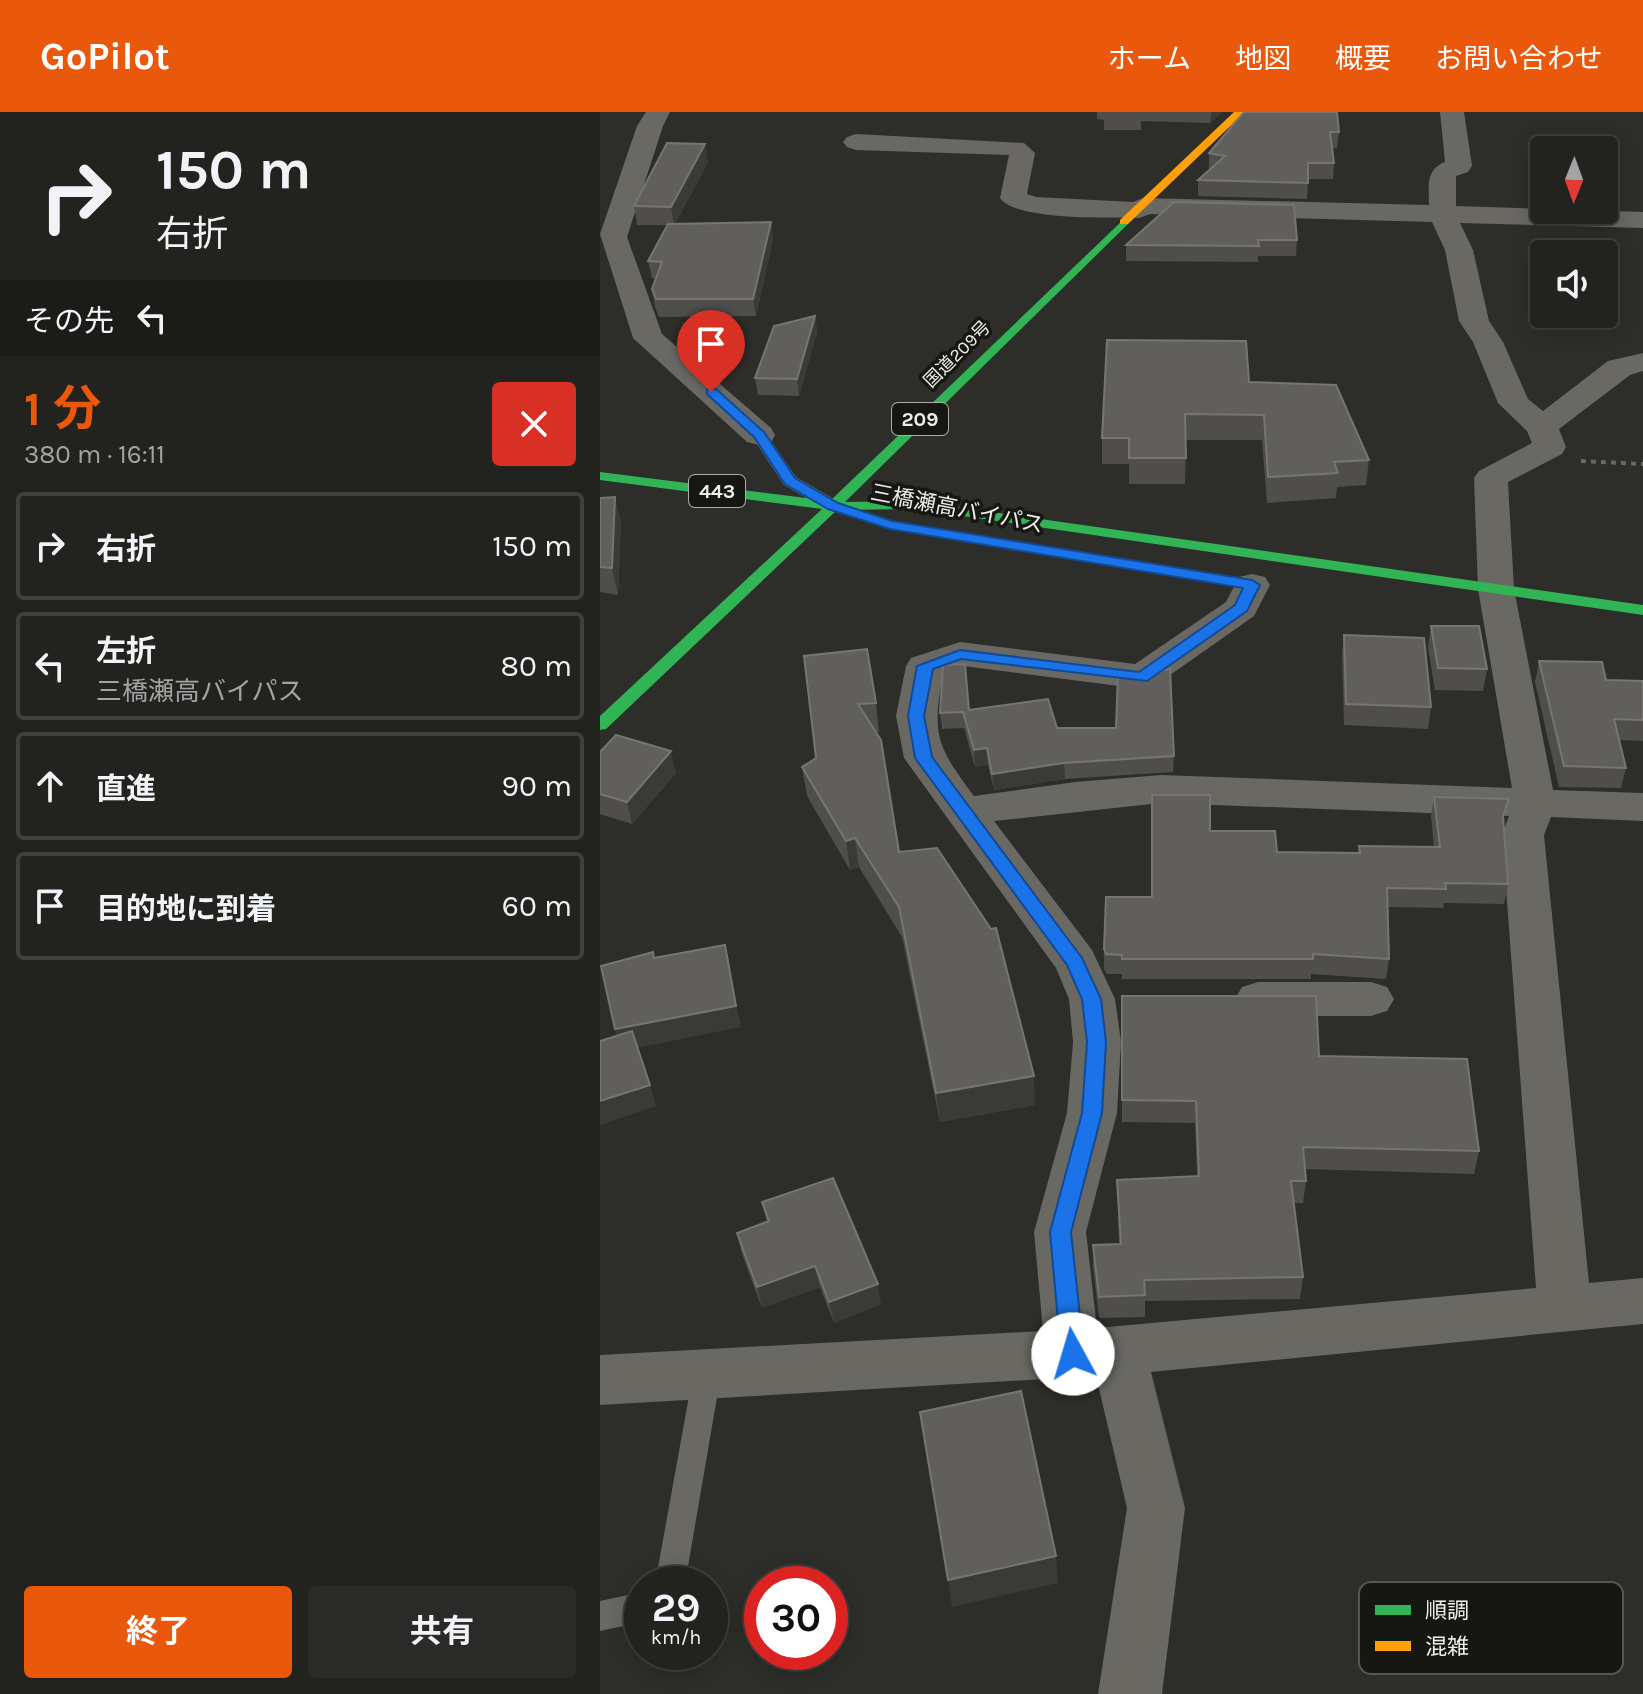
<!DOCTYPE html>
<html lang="ja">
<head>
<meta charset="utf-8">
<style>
	:root { --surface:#22221f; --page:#2a2a28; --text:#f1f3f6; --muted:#a2a4a4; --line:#3f3f3d; --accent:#ea580c }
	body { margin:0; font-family:Karla,"Noto Sans JP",sans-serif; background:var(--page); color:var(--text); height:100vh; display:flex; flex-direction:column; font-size:30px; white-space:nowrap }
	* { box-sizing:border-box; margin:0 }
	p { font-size:26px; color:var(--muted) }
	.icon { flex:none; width:44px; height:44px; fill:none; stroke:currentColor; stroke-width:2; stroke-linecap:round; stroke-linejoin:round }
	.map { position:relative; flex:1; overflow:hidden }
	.side { display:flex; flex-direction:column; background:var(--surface); width:600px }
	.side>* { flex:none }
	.hud { background:#22221f; color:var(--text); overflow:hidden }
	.needle { width:52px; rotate:181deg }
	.tools { position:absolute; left:930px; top:24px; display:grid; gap:16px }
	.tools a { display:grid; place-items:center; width:88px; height:88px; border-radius:8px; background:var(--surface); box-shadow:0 4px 20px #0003,0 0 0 2px var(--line); font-size:40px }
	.speed { position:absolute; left:24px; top:1454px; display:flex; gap:16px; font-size:40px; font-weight:700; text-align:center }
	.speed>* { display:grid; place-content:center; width:104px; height:104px; border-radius:50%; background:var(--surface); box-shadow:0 4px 20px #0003,0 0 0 2px var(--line); line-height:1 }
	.speed small { font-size:20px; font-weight:400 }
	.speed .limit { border:12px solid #d22; background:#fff; color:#111 }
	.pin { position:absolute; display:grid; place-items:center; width:68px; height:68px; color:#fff; margin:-82px -34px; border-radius:50% 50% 50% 0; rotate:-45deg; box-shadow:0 0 8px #0007 }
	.pin .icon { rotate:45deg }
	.me { position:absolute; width:88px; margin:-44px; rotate:354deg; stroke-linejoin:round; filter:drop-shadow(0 0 6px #0008) }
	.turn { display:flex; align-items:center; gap:28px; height:168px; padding:0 24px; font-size:36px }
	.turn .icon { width:104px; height:104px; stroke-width:2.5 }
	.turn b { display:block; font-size:56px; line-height:68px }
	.then { display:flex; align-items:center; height:76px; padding:0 24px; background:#0003; gap:16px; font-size:30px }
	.round { display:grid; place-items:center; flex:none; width:84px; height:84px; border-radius:8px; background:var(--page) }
	.headline { display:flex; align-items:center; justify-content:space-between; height:136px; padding:0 24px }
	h1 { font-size:48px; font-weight:700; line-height:60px; color:var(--accent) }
	.action { display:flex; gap:16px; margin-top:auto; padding:16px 24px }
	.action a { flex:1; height:92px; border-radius:8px; background:var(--accent); color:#fff; font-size:32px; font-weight:700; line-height:92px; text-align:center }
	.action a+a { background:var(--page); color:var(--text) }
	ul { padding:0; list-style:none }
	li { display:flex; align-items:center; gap:24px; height:108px; margin:0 16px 12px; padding:0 8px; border:4px solid var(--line); border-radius:8px }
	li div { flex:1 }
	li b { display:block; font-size:30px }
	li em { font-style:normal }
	header { display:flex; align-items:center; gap:48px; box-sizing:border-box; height:112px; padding:0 40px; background:var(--accent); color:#fff }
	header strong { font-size:38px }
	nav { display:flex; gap:44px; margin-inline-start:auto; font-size:28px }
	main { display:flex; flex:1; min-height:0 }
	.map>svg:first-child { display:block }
</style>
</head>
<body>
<header>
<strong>GoPilot</strong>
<nav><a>ホーム</a><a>地図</a><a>概要</a><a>お問い合わせ</a></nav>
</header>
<main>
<section class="side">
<div class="hud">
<div class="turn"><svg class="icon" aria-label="right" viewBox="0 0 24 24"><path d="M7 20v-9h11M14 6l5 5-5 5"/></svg><div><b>150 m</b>右折</div></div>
<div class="then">その先<svg class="icon" aria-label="left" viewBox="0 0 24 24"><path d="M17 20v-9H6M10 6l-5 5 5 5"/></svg></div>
</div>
<div class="headline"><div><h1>1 分</h1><p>380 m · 16:11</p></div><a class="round" style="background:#d93025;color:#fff"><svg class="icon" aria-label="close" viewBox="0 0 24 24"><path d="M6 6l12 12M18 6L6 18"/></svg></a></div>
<ul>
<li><svg class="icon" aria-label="right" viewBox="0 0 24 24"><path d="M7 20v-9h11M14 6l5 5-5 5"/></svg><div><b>右折</b></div><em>150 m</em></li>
<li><svg class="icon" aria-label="left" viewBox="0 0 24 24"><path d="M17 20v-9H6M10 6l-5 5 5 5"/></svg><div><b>左折</b><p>三橋瀬高バイパス</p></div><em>80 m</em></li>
<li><svg class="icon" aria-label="ahead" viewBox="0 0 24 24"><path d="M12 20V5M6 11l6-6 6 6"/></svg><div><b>直進</b></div><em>90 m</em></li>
<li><svg class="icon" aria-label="arrive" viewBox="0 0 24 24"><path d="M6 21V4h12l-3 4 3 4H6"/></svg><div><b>目的地に到着</b></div><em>60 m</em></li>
</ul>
<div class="action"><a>終了</a><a>共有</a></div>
</section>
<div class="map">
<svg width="1043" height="1582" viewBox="0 0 1043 1582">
	<rect width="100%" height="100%" fill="#2d2d29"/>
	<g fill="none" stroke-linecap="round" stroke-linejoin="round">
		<path stroke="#676763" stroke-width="4" stroke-dasharray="5 5" stroke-linecap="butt" d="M981 349 1043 352"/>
		<path fill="#696863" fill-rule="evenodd" d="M159 318 165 320 196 365 239 390 242 394 239 398H227L184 373 151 323Z
			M107 1250 117 1253 121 1262 85 1472H55L93 1262 97 1253Z
			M42 1480V1510L0 1519V1489Z"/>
		<path fill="#696863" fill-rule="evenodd" d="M46 0H70L63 14 27 125 62 222 171 316 175 323 171 330 159 333 147 330 33 226 0 122 37 14Z
			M840 0H864L872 54 868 60 856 64V94L1043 100V116L860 111 873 138 889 209 903 230 928 287 943 299 1008 249 1043 241V259L1030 263 959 317 966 335 962 342 908 370 914 477 953 678 1043 681V709L951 705 944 723 989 1171 1043 1166V1212L551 1260 585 1396 562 1582H498L527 1396 496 1264 0 1293V1243L443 1219 434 1120 467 1001 473 930 469 887 456 856 304 646 296 604 306 554 311 546 360 530 535 552 626 490 639 465 652 462 665 465 670 473 654 504 556 573 542 577 363 554 343 561C332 624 336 633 374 684L475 670 561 663 912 676 878 477 874 366 879 359 932 331 927 319 898 291 873 230 859 209 845 138 832 110 550 102 539 106C510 105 416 109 400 86L409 43 256 38 247 35 243 30 247 25 256 22 424 31 435 41 427 82 436 85 533 90 543 86 829 93C829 74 825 58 845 50ZM561 691 909 704 902 723 936 1176 497 1216 486 1120 517 1001 521 930 515 887 492 838 394 709Z
			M658 870H771L787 875 794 887 787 899 771 904H658L642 899 635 887 642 875Z"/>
		<path fill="#30b455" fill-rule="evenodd" d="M524 107 528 108V112L245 390 315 389 1043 493V503L315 397 237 398 6 617 0 618V604L222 397 0 368V360L230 389Z"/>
		<path fill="#ff9f0a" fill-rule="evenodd" d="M634 0H645L528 112H520V108Z"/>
	</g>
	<path fill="#4f4e4c" d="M497 0H622L610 11 541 9V18H504V8L497 7Z
		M644 0 739 20 737 36H732L734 51 733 67H708L707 87 598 84V68L610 57H609V41Z
		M108 50 75 112 171 110 173 127 156 204 59 205 55 195 52 177 56 167 52 166 48 149 67 113H37L34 94Z
		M574 90 697 128 696 144H658V150L526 149V133Z
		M215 204 217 220 199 284 158 283 155 266Z
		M649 270 769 348 766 373 737 375 736 386 667 391 662 328H586L585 372H529V352H502V326Z
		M0 386 21 411 18 483 0 480Z
		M831 514 887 557 883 579 835 578 828 535Z
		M744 523 831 595 828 617 744 613 742 544Z
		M204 544 276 591 279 620H276L299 740 435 993 340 1010 302 825 259 755 250 758 207 684 202 655 216 646Z
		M939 549 1006 568 1043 569V629L1019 628 1026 656 1021 676 959 675 935 570Z
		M369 598 457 616 574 644 573 660 465 667 394 678 388 653 375 655 364 616 342 617 340 601Z
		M0 640 76 661 32 712 0 702Z
		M834 685 905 707 903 711 908 772 904 792 844 791 843 796 788 795 789 847 786 867 711 862V867H522V862H507L504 857V837L610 719 677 740 758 741 759 734 834 735 831 704Z
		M522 884 719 944 879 1039 874 1062 705 1057 706 1069 703 1091H694L703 1165 700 1187 545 1189V1205L499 1206 493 1154V1133L519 1132 517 1068 597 1064 595 1011 522 1010Z
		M162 1090 281 1192 234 1211 220 1175 162 1196 142 1142 137 1121 167 1110Z"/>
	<path fill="#3a3a37" d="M611 0H622L610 11Z
		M105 32 108 50 74 114 71 95Z
		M171 110 173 127 156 204 153 187Z
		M215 204 217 220 199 284 197 267Z
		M15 385 21 411 18 483 12 456Z
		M387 636 388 653 375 655 374 638Z
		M71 639 76 661 32 712 27 690Z
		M464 651 465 667 394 678 392 662Z
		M255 726 259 755 250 758 246 729Z
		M125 833 141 915 22 939 15 917Z
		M434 964 435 993 340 1010 336 981Z
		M50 973 56 994 0 1013V989Z
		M215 1154 220 1175 162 1196 157 1175Z
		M278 1172 281 1192 234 1211 229 1190Z
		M456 1444 458 1471 352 1495 348 1468Z"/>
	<path fill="#605f5d" stroke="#767572" stroke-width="2" d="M644 0H737L739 20H730L734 51H708V71L598 68 625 44 609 41Z
		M67 31 105 32 71 95 34 94Z
		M574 90 694 93 697 128H658L659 134 526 133Z
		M171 110 153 187H56L52 177 62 150 48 149 68 112Z
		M215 204 197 267 155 266 174 214Z
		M507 228 646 229 649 270 736 273 769 348 734 350 738 361 668 365 664 303 585 302 586 346H529V326H502Z
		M15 385 12 456 0 455V386Z
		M831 514H879L887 557 838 556Z
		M744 523 824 526 831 595 746 592Z
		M267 537 276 591 258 592 281 628 299 740 337 736 391 817 396 816 434 964 336 981 299 795 255 726 246 729 202 655 216 646 204 544Z
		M939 549 1002 550 1006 568 1043 569V608L1014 607 1026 656 964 654Z
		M365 552 369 598 448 587 457 616H516L518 560 542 563 570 557 574 644 464 651 392 662 387 636 374 638 363 600 340 601 343 553Z
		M16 623 71 639 27 690 0 682V640Z
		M552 683H610V719H675L677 740 760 741 759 734 840 735 834 685 909 687 903 704 908 772 845 771 846 777 787 776 789 847 713 842V847H522V843L506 842 504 837 506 785H552Z
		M125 833 136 894 15 917 1 854 53 840 54 846Z
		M522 884H716L719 944 867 947 879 1039 703 1035 706 1069H691L703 1165 544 1168 545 1183 499 1185 493 1133 521 1132 517 1068 599 1064 596 989 522 988Z
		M32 919 50 973 0 989V929Z
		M233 1066 278 1172 229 1190 215 1154 157 1175 137 1121 169 1109 162 1090Z
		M421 1279 456 1444 348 1468 320 1300Z"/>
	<path fill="#1a73e8" stroke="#114b97" stroke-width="2" d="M107 277H116L164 320 195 366 238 391 292 409 652 468 660 473 647 499 547 569 361 547 333 557 324 604 332 645 482 846 501 887 506 930 502 1001 471 1120 484 1242 481 1249 473 1252 465 1249 461 1242 450 1120 482 1001 487 930 482 887 467 853 315 646 308 604 317 554 360 538 539 560 635 493 643 476 290 417 228 397 185 372 154 325 107 282Z"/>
	<g text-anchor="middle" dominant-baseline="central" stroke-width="7" stroke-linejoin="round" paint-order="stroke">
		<g font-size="18" fill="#edece8" stroke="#161613">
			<text transform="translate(357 242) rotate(-45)">国道209号</text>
		</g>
		<g fill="#161613" stroke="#acaca8" stroke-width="2">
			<rect x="292" y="291" width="56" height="32" rx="6"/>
			<rect x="89" y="363" width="56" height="32" rx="6"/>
		</g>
		<g font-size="20" font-weight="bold" fill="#edece8">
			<text x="320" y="307">209</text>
			<text x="117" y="379">443</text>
		</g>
		<g font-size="22" fill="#edece8" stroke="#161613">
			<text transform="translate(357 397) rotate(11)">三橋瀬高バイパス</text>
		</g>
	</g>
	<rect x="759" y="1470" width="264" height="92" rx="12" fill="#161613" stroke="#565653" stroke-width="2"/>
	<rect x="775" y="1493" width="36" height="10" fill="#30b455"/>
	<rect x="775" y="1529" width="36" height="10" fill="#ff9f0a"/>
	<g font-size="22" fill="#edece8">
		<text x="825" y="1506">順調</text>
		<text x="825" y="1542">混雑</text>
	</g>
</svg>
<div class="tools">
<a><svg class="needle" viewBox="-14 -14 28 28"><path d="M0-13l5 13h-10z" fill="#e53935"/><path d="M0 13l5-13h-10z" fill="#a2a4a4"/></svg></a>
<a><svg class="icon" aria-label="sound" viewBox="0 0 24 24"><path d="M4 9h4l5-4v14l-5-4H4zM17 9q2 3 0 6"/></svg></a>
</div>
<div class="speed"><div>29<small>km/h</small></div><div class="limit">30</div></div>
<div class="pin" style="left:111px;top:280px;background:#d93025"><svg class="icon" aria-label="arrive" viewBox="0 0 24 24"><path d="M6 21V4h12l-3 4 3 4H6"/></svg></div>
<svg class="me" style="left:473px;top:1242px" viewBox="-20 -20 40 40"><circle r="19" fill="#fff"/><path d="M0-13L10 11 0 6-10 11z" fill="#1a73e8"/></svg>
</div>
</main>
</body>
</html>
